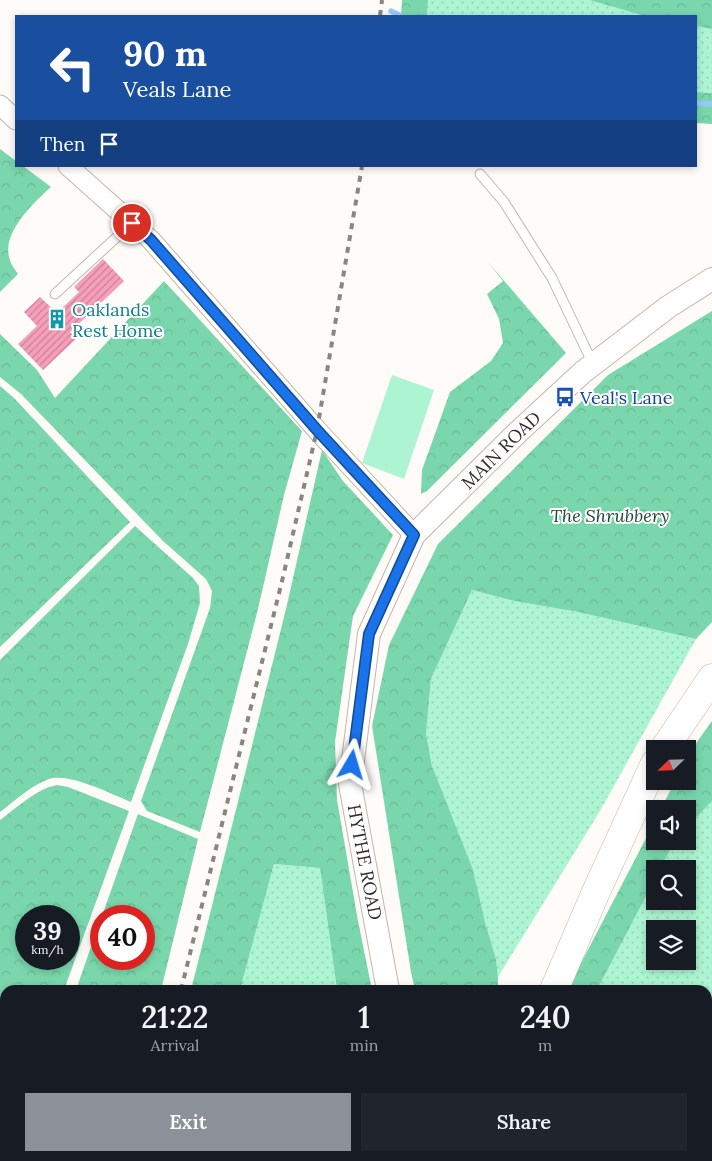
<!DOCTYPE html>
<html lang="en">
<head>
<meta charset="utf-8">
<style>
	:root { --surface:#171b24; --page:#20242c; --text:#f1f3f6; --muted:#9ea1a6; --accent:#8c9099 }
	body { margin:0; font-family:Lora,serif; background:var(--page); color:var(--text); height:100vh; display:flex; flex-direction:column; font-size:19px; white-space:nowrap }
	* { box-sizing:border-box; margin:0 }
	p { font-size:16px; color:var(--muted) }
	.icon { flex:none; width:28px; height:28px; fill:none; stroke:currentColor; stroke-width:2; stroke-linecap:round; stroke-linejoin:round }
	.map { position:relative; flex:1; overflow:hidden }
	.side { position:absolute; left:0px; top:985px; width:712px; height:176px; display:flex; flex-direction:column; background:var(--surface); border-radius:15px 15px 0 0; box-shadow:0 2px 8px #0003 }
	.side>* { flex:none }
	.banner { position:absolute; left:15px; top:15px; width:682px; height:152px; border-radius:0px; box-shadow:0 2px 8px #0003; background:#1a4fa0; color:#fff; overflow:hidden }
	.needle { width:32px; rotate:247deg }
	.controls { position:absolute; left:646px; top:740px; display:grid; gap:10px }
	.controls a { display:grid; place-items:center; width:50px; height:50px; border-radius:0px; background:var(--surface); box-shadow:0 2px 8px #0003; font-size:25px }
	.speed { position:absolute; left:15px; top:905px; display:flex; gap:10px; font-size:25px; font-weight:700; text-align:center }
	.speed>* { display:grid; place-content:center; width:65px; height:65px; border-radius:50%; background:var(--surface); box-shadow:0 2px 8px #0003; line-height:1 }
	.speed small { font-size:12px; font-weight:400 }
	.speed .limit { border:8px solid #d22; background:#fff; color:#111 }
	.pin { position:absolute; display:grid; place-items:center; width:42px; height:42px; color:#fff; margin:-21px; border:2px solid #fff; border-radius:50%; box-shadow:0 1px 5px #0007 }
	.me { position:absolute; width:55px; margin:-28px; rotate:7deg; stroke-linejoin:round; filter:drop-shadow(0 0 4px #0008) }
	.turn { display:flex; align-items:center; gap:18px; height:105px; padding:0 25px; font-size:22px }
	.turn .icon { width:65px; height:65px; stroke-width:2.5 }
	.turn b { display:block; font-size:35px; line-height:42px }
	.then { display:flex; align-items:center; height:48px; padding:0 25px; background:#0003; gap:10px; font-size:19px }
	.eta { display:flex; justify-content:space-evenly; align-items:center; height:85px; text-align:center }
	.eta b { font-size:30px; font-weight:600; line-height:35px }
	.button { display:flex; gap:10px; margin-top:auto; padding:10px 25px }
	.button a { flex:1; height:58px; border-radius:0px; background:var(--accent); color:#fff; font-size:20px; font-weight:600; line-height:58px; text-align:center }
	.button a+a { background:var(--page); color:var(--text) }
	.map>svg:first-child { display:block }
</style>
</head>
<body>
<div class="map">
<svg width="712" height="1161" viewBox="0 0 712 1161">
	<defs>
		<pattern id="grass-dots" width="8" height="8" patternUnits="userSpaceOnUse" patternTransform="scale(1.25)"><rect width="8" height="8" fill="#adf5d2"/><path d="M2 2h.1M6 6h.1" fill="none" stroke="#95d2b4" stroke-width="1.8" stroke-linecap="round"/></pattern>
		<pattern id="forest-crowns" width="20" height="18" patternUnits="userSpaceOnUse" patternTransform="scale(1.25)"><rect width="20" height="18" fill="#7ad7ad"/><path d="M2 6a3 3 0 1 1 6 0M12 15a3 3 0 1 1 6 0" fill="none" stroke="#6ab995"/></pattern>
		<pattern id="building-hatch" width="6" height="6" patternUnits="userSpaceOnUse" patternTransform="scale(1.25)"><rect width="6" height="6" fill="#f69fbb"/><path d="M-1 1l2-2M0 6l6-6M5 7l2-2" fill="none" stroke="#c88298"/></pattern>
	</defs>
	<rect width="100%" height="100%" fill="#fefbf8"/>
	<path fill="url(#grass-dots)" fill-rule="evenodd" d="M428 0H589L645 16H427Z
		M696 26 712 29V93L696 92Z
		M472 590 514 601 578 612 696 639 600 811 498 977 496 959 485 922 432 766 426 734 431 679Z
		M712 801V1161H638L634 1156H708V990H597L655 879V901H688V869H660L675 841H688V826ZM655 929H688V961H655Z
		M274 864 320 868 337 990H240Z
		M196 1156H350L351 1161H195Z"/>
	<path fill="url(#forest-crowns)" fill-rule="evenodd" d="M402 0H428L427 16H401Z
		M589 0H712V29L696 26V16H645Z
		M696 92 712 93V124L696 123Z
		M0 149 16 161V166H23L51 187C34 202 0 234 10 260 11 265 15 269 18 274L0 292Z
		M488 262 566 353 427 491 421 494 422 470 450 392 491 361 503 343 499 319 487 294 503 281Z
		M164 281 302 431 284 495 258 609 200 832 147 811 141 801 210 608 212 591 206 579 163 541 21 394 0 377V334L37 370 55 398Z
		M712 311V622L696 639 578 612 514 601 472 590 431 679 426 734 432 766 473 870 485 922 496 959 498 977V990H415L411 972 372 726 389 645 438 544 608 375Z
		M0 386 14 398 130 522 0 647Z
		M322 450 343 481 393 535 353 616 335 742 337 800 358 921 372 990H337L320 868 274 864 240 990H191L286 609Z
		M135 526 193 578 199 586 200 603 188 644 131 802C112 794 68 772 49 779 31 785 15 801 0 812V660Z
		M712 721V801L688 826V809H661L675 781H688V758L694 746Z
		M57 785 68 787 129 811 64 990H5V1036L0 1032V820C18 807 36 789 57 785ZM26 916H69V959H26Z
		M138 814 198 839 161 990H76L101 918V959H144V916H102Z
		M655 821V841H675L660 869H655V879L597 990H567Z
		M0 1043 5 1046V1156H7L6 1161H0Z
		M16 1156H119L117 1161H15Z
		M150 1156H196L195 1161H148Z
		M350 1156H392V1161H351Z
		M422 1156H465L464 1161H422Z
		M513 1156H634L638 1161H512Z"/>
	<path fill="#adf5d2" d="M392 375 434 390 404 479 362 463Z"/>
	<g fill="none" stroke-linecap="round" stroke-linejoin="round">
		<path stroke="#98c9fa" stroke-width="5.5" d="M391 11 401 16
			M696 103 712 104"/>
	</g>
	<path fill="url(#building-hatch)" d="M103 259 124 281 70 332 76 339 43 370 18 344 37 326 24 312 40 297 57 313 79 292 74 287Z"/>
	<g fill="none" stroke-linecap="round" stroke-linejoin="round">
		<defs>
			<path id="service" d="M480 174 504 202 552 278 593 364
				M55 294 132 223"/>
			<path id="minor" d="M0 105 16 120
				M68 166 151 240 317 430 414 535"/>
			<g id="tertiary">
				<path id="s1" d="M388 990 350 784 369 634 414 535 517 433 583 372 668 307 712 279"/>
				<path d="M411 1161V1156"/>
			</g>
			<path id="primary" d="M664 749 712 678
				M554 990 595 894 655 763
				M494 1161 495 1156"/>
		</defs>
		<use href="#service" stroke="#c7b5aa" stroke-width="11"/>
		<use href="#minor" stroke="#c7b5aa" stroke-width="21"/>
		<use href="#tertiary" stroke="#c7b5aa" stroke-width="24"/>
		<use href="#primary" stroke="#c7b5aa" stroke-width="29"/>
		<use href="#service" stroke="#fff" stroke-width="9"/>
		<use href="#minor" stroke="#fff" stroke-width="19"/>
		<use href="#tertiary" stroke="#fff" stroke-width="22"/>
		<use href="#primary" stroke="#fff" stroke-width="28"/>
		<path stroke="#8a8581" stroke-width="4" stroke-dasharray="6 6" stroke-linecap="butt" d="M380 16 382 0
			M181 990 283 577 317 430 362 166
			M138 1161 140 1156"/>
	</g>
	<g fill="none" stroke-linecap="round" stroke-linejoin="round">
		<defs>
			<path id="route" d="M132 223 151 240 317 430 414 535 369 634 352 765"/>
		</defs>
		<use href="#route" stroke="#114b97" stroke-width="12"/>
		<use href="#route" stroke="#1a73e8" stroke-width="9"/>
	</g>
	<defs>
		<symbol id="building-bare" viewBox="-9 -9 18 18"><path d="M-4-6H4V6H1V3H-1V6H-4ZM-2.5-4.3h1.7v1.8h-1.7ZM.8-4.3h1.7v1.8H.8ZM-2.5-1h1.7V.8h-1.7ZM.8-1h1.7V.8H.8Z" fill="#0f9aa8" stroke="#fff" stroke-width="2.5" paint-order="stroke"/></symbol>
		<symbol id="bus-bare" viewBox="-9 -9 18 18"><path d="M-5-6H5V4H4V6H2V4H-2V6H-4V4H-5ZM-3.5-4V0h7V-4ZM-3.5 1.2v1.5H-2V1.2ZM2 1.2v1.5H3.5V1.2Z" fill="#1a4fb4" stroke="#fff" stroke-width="2.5" paint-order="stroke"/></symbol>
	</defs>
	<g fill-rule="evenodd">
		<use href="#building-bare" x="43" y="305" width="28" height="28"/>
		<use href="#bus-bare" x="551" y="383" width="28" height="28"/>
	</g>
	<g text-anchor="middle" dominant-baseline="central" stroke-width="4" stroke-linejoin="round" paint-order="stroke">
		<g font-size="18" fill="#0d838f" stroke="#fff" text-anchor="start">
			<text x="72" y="309">Oaklands<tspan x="72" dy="21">Rest Home</tspan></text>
		</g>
		<g font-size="18" fill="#164399" stroke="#fff" text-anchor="start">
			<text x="580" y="397">Veal's Lane</text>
		</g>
		<g font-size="18" fill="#332c28" stroke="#fff">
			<text stroke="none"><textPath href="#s1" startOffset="591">MAIN ROAD</textPath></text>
			<text transform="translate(365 862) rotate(79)">HYTHE ROAD</text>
		</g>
		<g font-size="18" font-style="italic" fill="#204937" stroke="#fff">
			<text x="610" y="515">The Shrubbery</text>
		</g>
	</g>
</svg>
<div class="controls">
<a><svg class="needle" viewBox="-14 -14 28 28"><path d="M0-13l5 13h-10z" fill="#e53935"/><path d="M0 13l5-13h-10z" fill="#9ea1a6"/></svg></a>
<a><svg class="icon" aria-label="sound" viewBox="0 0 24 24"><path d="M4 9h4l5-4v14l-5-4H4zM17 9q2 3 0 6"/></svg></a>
<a><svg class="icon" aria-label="search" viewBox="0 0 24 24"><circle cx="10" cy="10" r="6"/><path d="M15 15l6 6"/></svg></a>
<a><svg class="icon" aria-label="layers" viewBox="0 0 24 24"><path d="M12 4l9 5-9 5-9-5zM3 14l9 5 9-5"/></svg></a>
</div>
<div class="speed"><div>39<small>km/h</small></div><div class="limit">40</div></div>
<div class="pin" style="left:132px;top:223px;background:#d93025"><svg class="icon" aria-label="arrive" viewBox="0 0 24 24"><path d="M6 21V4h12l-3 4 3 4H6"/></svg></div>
<svg class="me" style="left:352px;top:765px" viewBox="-20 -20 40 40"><path d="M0-17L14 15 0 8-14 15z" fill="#1a73e8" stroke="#fff" stroke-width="4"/></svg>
<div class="banner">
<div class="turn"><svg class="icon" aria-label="left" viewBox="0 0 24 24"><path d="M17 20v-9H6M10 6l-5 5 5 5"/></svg><div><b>90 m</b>Veals Lane</div></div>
<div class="then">Then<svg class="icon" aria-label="arrive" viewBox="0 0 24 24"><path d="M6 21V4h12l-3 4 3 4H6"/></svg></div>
</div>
<section class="side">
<div class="eta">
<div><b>21:22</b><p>Arrival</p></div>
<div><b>1</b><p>min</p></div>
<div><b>240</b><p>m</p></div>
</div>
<div class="button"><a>Exit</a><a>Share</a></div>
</section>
</div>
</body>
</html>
